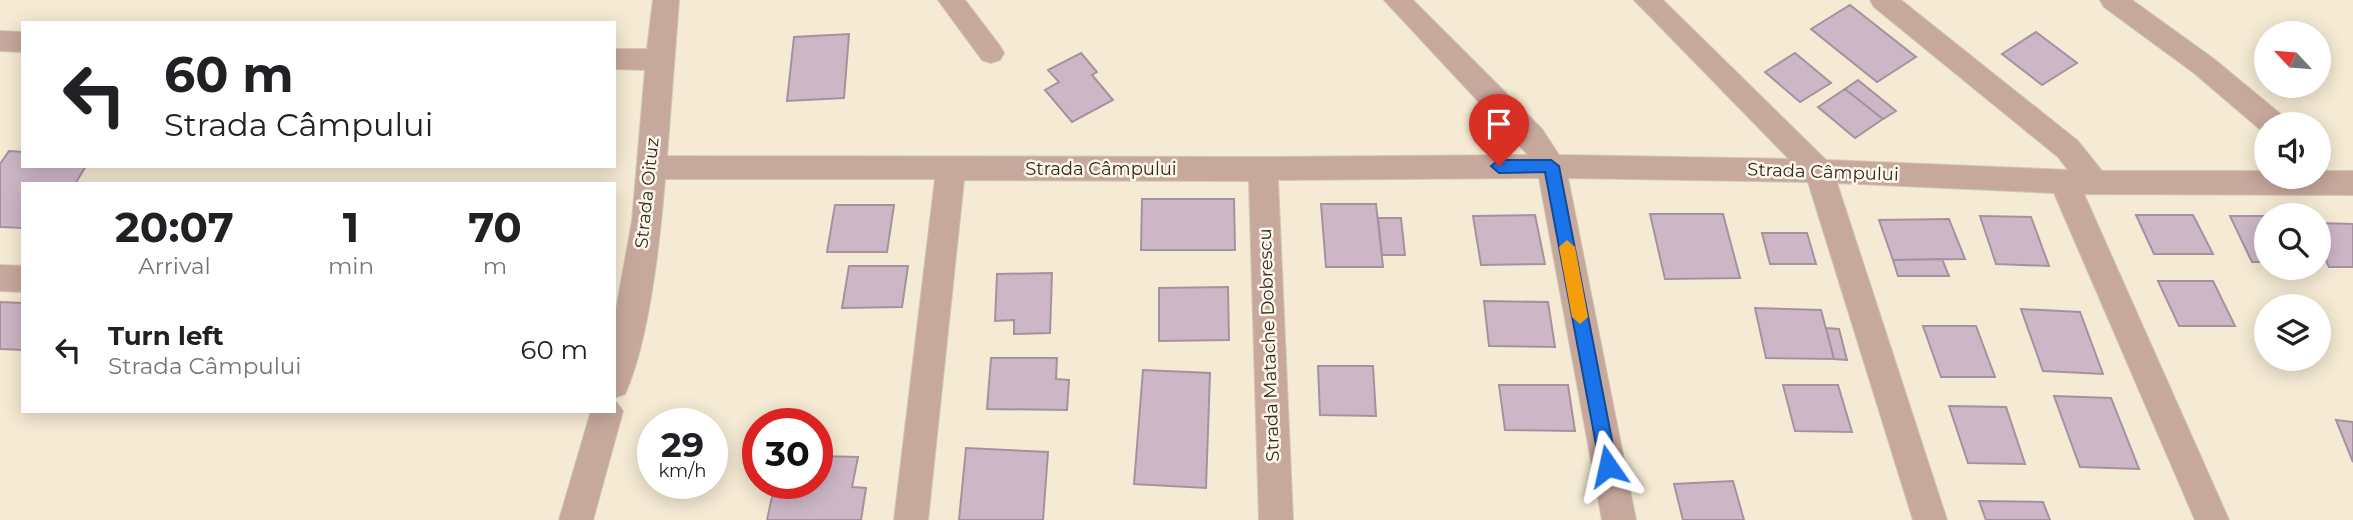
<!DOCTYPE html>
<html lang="en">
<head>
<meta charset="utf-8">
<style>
	:root { --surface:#fff; --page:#f2f2f2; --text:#202124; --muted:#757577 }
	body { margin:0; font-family:Montserrat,sans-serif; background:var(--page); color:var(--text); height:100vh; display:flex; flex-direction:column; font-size:26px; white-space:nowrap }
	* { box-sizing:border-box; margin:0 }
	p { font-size:23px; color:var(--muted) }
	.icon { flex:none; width:38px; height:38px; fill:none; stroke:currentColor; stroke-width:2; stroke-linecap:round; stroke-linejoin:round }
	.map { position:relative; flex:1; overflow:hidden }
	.drawer { position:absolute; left:21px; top:182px; width:595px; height:231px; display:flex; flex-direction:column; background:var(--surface); border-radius:0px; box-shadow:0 4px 18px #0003 }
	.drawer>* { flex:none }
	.guide { position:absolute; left:21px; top:21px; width:595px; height:147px; border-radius:0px; box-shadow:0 4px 18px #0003; background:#fff; color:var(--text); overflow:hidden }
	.needle { width:46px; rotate:296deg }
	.tools { position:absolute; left:2254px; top:21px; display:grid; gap:14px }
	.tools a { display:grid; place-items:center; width:77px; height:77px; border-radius:50%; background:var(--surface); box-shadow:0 4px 18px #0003; font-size:35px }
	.speed { position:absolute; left:637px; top:408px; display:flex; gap:14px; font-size:35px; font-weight:700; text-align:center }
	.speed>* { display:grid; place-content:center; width:91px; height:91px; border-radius:50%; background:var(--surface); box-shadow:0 4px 18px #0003; line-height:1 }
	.speed small { font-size:18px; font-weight:400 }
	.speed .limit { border:10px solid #d22; background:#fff; color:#111 }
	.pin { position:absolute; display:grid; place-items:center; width:60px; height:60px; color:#fff; margin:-72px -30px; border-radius:50% 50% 50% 0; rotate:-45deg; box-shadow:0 0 7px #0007 }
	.pin .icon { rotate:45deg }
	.me { position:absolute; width:77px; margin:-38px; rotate:349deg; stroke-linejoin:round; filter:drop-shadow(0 0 5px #0008) }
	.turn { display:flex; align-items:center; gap:24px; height:147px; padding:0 28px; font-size:32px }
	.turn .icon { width:91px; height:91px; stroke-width:2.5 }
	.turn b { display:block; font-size:49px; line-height:60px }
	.eta { display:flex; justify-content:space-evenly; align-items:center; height:119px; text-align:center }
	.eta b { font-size:42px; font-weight:700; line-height:49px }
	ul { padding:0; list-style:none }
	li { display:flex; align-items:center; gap:21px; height:98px; padding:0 28px }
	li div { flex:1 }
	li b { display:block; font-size:26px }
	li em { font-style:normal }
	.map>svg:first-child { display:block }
</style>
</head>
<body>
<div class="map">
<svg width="2353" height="520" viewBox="0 0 2353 520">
	<rect width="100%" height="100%" fill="#f5ead3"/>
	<path fill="#cdb7c6" stroke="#a691a0" stroke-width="2" d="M1850 5 1916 57 1877 82 1811 29Z
		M2036 32 2077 63 2042 85 2002 54Z
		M849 34 844 98 787 101 794 37Z
		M1081 53 1097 72 1092 75 1113 100 1072 122 1045 90 1059 82 1048 70Z
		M1795 53 1831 83 1800 102 1765 72Z
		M1858 80 1896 111 1883 119 1845 89Z
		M1845 89 1883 119 1855 138 1818 107Z
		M9 151 23 152V166H86L75 184H23V228L0 227V164Z
		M1142 199H1234L1235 250H1141Z
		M1321 204H1376L1383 267H1326Z
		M835 205H894L887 252H827Z
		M1650 214H1723L1740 278 1665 279Z
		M1535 215 1545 264 1481 265 1473 216Z
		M2136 215H2193L2213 254H2154Z
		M1980 216 2031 217 2049 266 1996 264Z
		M2230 216H2266V262H2252Z
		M1378 218H1401L1405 255H1382Z
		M1949 219 1965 259 1893 260 1879 220Z
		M2319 223 2353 224V267H2329L2319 245Z
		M1762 233H1807L1816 264H1770Z
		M1942 259 1949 276H1898L1893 260Z
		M849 266H908L902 307 842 308Z
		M1052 273 1050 333 1014 334V320L995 321 997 274Z
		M2158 281H2213L2235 326H2179Z
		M1228 287 1229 340 1159 341V288Z
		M1484 301 1548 302 1555 347 1489 346Z
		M0 302 23 303V350L0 349Z
		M1755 308 1821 310 1834 359 1766 358Z
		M2021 309 2080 312 2103 374 2043 371Z
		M1923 326H1976L1995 377H1941Z
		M1826 328 1839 329 1847 360 1834 359Z
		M991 358H1057L1056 379 1069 380 1067 410 987 409Z
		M1318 366H1373L1376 416 1320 415Z
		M1143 370 1210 373 1206 488 1134 484Z
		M1499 385H1568L1575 431 1505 430Z
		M1783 385H1838L1852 432 1795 431Z
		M2054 396 2111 398 2139 469 2080 467Z
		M1949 406 2006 407 2025 464 1968 463Z
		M2336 420 2353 422V462Z
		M966 448 1048 452 1043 520H959Z
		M817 456 858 457 852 487 866 488 861 520H767L775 483H817Z
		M1733 481 1744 520H1683L1674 484Z
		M1979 501 2043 502 2050 520H1986Z"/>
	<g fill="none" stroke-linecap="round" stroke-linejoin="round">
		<defs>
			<path id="street" d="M653 0H679L667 156 1263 157 1528 155 1384 0H1413L1542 129 1559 155 1789 159 1634 0H1663L1826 160 2068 170 2058 157 1874 7 1870 0H1901L2078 141 2102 171H2266V177H2319V171H2353V195L2084 194 2229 520H2195L2054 193 1837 183 1947 520H1913L1808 182 1568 178 1636 520H1602L1539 178 1278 180 1293 520H1259L1249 181 964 180 928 520H894L935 179H665C660 239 650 339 625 394L614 398V321L632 221 645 70 614 69V49H647Z
				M938 0H965L1000 46 1004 53 1000 60 991 63 982 60Z
				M2100 0H2132L2214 59 2283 116 2287 124H2266V133L2263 132 2194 73 2104 7Z
				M0 31 23 32V52L0 51Z
				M0 265 23 266V292L0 291Z
				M614 399 623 411 593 520H559L591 411H614Z"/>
		</defs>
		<use href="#street" stroke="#d1c8b3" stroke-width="2"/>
		<use href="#street" fill="#c7a89d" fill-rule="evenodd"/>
	</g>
	<path fill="#1a73e8" stroke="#114b97" stroke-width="2" d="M1499 160H1551L1559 166 1617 466 1615 471 1608 474 1602 471 1600 466 1545 172 1499 173 1491 166Z"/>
	<path fill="#f59e0b" d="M1567 240 1575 247 1588 317 1580 324 1572 317 1559 247Z"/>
	<g text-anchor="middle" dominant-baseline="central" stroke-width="5" stroke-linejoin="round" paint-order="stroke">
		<g font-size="18" fill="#2f2b23" stroke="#fef7ea">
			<text x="1101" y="169">Strada Câmpului</text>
			<text transform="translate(1823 172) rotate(2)">Strada Câmpului</text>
			<text transform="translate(647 193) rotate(-84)">Strada Oituz</text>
			<text transform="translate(1269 345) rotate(-92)">Strada Matache Dobrescu</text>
		</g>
	</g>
</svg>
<div class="tools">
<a><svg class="needle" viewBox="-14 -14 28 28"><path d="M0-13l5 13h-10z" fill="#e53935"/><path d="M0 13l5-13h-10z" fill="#757577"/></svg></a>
<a><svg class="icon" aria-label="sound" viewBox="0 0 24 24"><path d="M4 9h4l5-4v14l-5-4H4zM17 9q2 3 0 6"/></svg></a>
<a><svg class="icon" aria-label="search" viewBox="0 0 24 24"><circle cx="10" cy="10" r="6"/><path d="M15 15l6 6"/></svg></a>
<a><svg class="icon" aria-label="layers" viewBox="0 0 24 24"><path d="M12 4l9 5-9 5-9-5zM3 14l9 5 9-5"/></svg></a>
</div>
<div class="speed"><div>29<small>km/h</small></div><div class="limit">30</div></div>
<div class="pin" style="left:1499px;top:166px;background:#d93025"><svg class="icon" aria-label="arrive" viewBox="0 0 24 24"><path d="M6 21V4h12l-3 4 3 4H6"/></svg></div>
<svg class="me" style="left:1608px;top:466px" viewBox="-20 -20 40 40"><path d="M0-17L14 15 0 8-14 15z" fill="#1a73e8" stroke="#fff" stroke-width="4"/></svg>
<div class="guide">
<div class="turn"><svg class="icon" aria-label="left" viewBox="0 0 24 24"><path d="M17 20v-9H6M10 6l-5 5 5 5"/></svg><div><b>60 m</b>Strada Câmpului</div></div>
</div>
<section class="drawer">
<div class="eta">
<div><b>20:07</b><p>Arrival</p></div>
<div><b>1</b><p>min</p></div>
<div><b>70</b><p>m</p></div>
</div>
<ul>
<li><svg class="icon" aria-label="left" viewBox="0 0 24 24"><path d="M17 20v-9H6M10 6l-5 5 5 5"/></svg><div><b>Turn left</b><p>Strada Câmpului</p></div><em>60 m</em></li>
</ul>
</section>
</div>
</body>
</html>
